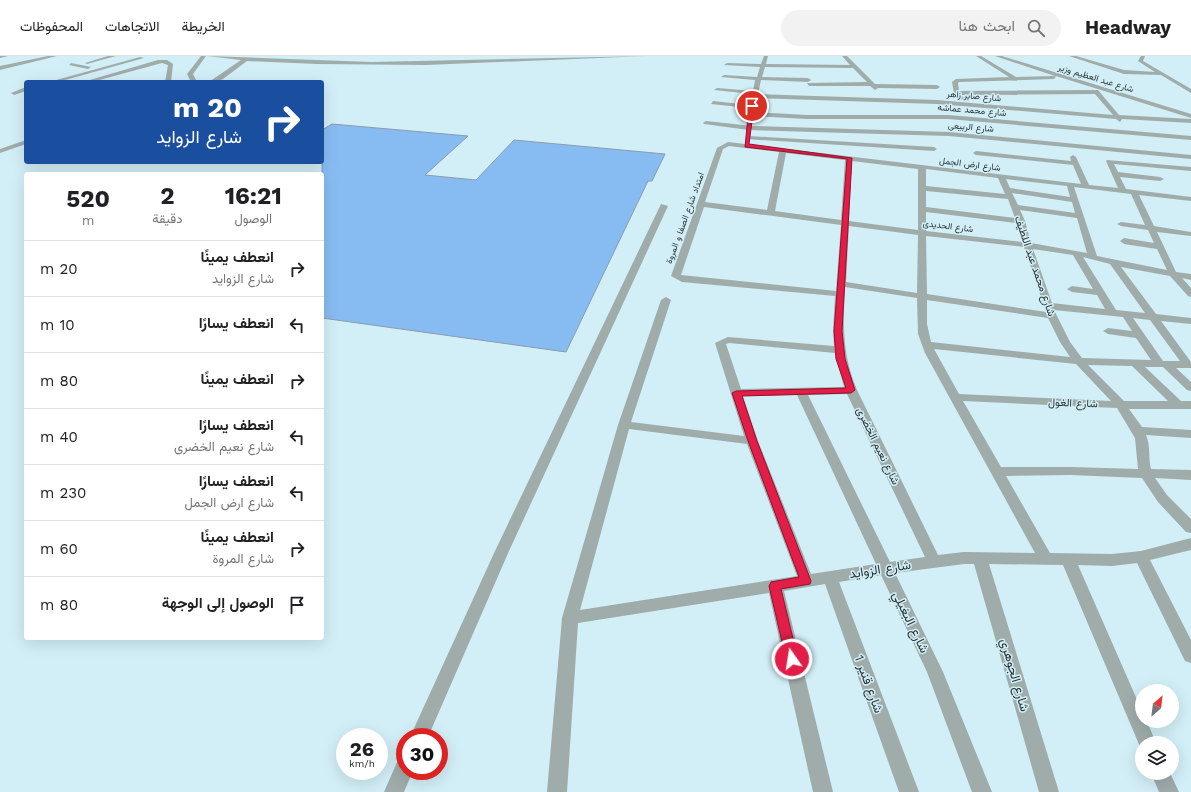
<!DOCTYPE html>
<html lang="ar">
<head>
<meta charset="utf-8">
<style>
	:root { --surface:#fff; --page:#f2f2f2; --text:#202124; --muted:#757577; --line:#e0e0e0 }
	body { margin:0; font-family:"Work Sans",Vazirmatn,sans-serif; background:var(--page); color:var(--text); direction:rtl; height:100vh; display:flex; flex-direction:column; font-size:15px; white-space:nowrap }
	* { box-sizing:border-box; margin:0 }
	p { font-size:13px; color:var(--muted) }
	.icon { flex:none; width:22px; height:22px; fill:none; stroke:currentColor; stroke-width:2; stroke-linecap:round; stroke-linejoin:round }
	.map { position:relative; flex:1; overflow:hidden; direction:ltr }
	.drawer { position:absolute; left:24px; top:116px; width:300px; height:468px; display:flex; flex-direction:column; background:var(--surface); border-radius:4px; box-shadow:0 4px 16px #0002; direction:rtl }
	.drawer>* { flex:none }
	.hud { position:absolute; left:24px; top:24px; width:300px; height:84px; border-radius:4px; box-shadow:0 4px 16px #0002; direction:rtl; background:#1a4fa0; color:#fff; overflow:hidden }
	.needle { width:26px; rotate:28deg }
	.buttons { position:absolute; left:1135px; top:628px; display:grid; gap:8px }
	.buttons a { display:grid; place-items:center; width:44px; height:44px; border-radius:50%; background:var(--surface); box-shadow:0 4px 16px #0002; font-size:20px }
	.speed { position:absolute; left:336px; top:672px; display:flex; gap:8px; font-size:20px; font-weight:700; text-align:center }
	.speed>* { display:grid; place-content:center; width:52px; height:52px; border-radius:50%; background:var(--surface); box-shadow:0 4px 16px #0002; line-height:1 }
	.speed small { font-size:10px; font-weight:400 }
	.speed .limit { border:6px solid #d22; background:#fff; color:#111 }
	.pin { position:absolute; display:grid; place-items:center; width:34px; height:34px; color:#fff; margin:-17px; border:2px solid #fff; border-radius:50%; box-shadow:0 1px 4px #0007 }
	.me { position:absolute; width:44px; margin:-22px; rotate:347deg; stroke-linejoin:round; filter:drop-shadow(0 0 3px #0008) }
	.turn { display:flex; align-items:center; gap:14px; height:84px; padding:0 16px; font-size:18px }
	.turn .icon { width:52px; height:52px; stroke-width:2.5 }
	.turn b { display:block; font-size:28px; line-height:34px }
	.eta { display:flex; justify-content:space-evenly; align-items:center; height:68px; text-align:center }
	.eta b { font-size:24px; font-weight:700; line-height:28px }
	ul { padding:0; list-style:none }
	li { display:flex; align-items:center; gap:12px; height:56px; padding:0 16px; border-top:1px solid var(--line) }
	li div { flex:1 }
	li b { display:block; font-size:15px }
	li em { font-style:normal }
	header { display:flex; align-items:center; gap:24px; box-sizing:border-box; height:56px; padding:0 20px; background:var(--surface); border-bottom:1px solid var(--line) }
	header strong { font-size:19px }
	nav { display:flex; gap:22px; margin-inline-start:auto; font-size:14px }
	.search { width:280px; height:36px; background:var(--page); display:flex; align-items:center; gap:10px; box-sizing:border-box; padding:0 14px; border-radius:22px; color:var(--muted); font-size:15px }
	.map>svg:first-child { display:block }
</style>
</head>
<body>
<header>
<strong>Headway</strong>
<div class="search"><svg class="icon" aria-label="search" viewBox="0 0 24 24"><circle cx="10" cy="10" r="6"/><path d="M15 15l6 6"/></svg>ابحث هنا</div>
<nav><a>الخريطة</a><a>الاتجاهات</a><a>المحفوظات</a></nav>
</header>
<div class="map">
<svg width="1191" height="736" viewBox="0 0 1191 736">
	<rect width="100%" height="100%" fill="#d2eef6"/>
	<path fill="#87bcf2" stroke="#8b9bad" d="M332 68 468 80 425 119 476 124 514 84 665 98 652 125H648L566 296 322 262V74Z"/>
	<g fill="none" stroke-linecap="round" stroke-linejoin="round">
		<path fill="#9facaa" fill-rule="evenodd" d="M0 0H8L0 2Z
			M48 0H57L0 14V10Z
			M108 0H116L87 8 85 7Z
			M201 0H206L193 18 197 26H191L187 18Z
			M207 0 372 6 646 0 426 9 317 8 247 5 223 23 216 26H209L241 4Z
			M764 0H768L766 8 850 9 842 0H847L875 28 937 29 940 31 937 33 878 32 875 34 870 30H809L807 27 867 26 853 12 765 11 762 21 808 22 811 24 808 26 761 24 758 38 937 44 1113 59 1095 38 961 39 965 43 960 44 954 37 952 26 956 23 1009 21 976 0H981L1016 21 1055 20 995 0H1002L1191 58V62L1056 20 1054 23 959 26 958 27 959 35 1098 34 1119 59 1191 63V67L1122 63 1120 66 1116 63 937 48 757 42 754 56 807 59H948L1191 80V84L948 63H807L753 60 752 65 749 67 746 65 749 52 711 48 713 45 750 49 752 38 714 34 717 32 753 35 755 24 721 21 724 19 757 21 760 11 724 9 727 7 761 8Z
			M1069 0H1076L1124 14 1155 16 1138 5 1141 0H1145L1143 5 1191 33V37L1161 19 1124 18Z
			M140 1 144 2 58 26H49Z
			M158 4H167L173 8 171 26H165L168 9 162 7 92 26H83Z
			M71 7 91 11 88 13 69 9Z
			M26 31V35L14 39 11 37Z
			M706 65 752 70 949 76 1191 99V103L949 80 749 74 704 68 703 67Z
			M748 80 934 91 937 93 934 95 746 83V81Z
			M26 84V88L0 97V93Z
			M728 86 1081 128 1073 109 976 99 973 97 976 95 1071 105 1070 101 1073 99 1076 101 1089 129 1118 132 1106 105 1107 104 1191 111V115L1114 108 1118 116 1160 121 1164 123 1160 125 1120 121 1126 133 1191 141V145L1139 139 1154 170 1191 176V180L1157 176 1176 216 1191 218V224L1182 222 1191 232V241L1188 240 1170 220 1121 211 1156 258 1191 262V268L1161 265 1191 306V312H1176L1191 326V335L1187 334 1163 311H1145L1181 345H1191V353H1129L1142 371 1191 374V382L1146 379C1151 391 1148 402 1151 413L1191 414V424L1155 422 1167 439 1191 463V477L1186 476 1158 446 1142 422 1071 419 1006 420 1050 497 1112 498 1141 495 1191 482V494L1150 504 1191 584V607L1185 605 1137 507 1112 510 1078 509 1142 655V665H1147L1156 687H1142V694L1141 693 1063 509 989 508 1059 736H1039L974 508H964L895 517 943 616 992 736H972L927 616 881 519 839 526 919 736H899L825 528 784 535 833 736H813L769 537 578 567 567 736H547L562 562 618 369 661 244 666 241 671 244 631 366 744 380 715 287 728 281 834 290 833 275 835 240 682 226 671 220 717 92ZM729 90 779 96 767 154 705 146 723 93ZM786 97 845 104 841 164 775 155ZM852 105 918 113V174L849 165ZM926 113 998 122 1005 138 926 130ZM1006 123 1067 130 1070 141 1010 132ZM1074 131 1131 138 1145 169 1121 166 1117 168 1121 170 1148 174 1154 187 1124 182 1120 185 1124 188 1157 193 1167 214 1097 200ZM926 135 1008 143 1015 162 926 151ZM1012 137 1072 146 1075 157 1018 149ZM704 151 841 169 836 235 681 219ZM1020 154 1077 162 1087 197 1031 187 1025 165ZM926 156 1016 167 1022 186 926 175ZM849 170 918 179 917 237 846 226ZM926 180 1024 191 1046 256 927 238ZM1033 193 1073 199 1093 233 1072 230 1067 233 1072 236 1097 239 1105 253 1052 247ZM1083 201 1110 208 1145 257 1116 254ZM845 231 917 242 918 278 925 297 1035 497 964 496 938 499 857 334C842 298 843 269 845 231ZM927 244 1048 262 1060 286 1070 301 931 286 927 268ZM1054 254 1123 261 1132 275 1108 272 1103 275 1108 278 1136 282 1151 304 1082 302 1070 286ZM1133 262 1150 264 1180 305H1163ZM729 287 835 297 844 331 741 333 726 288ZM934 293 1076 308 1111 345 959 338ZM1088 309 1132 310 1168 345H1124ZM847 338 925 501 890 506 808 339ZM797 339 876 508 811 518 758 385 743 340ZM963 345 1117 352 1135 382 1138 413 1071 411H1001ZM629 373 747 388 797 520 580 554Z
			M661 148 668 150 509 495 428 681H410L495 495Z
			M405 702V715H413L404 736H384L398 704Z
			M1151 717H1170L1179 736H1159Z"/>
	</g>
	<path fill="#e11d48" stroke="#92132f" d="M752 49 754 50 749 88 852 102 842 275 845 303 855 334 851 337 742 340 757 385 811 525 810 528 781 533 798 603 796 607 792 609 787 607 786 603 769 530 771 526 799 521 748 385 732 337 736 335 846 332 836 303 834 275 847 103 745 91 749 50Z"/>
	<g text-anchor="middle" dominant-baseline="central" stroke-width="3" stroke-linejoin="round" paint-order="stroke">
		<g font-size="9" fill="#283336" stroke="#d2eef6">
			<text transform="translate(1096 22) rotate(17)">شارع عبد العظيم وزير</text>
			<text transform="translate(974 40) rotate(5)">شارع صابر زاهر</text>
			<text transform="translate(972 54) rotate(5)">شارع محمد عماشه</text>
			<text transform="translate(971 71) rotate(5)">شارع الربيعى</text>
			<text transform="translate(970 108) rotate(7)">شارع ارض الجمل</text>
			<text transform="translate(685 162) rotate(-70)">امتداد شارع الصفا و المروة</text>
			<text transform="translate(948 170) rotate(7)">شارع الحديدى</text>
		</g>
		<g font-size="11" fill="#283336" stroke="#d2eef6">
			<text transform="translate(1035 210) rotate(71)">شارع محمد عبد اللطيف</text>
			<text transform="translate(1073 347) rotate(2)">شارع الغول</text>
			<text transform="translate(878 390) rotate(64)">شارع نعيم الخضرى</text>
		</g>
		<g font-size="13" fill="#283336" stroke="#d2eef6">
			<text transform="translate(880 513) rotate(-9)">شارع الزوايد</text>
			<text transform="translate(911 566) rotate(64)">شارع البغيلي</text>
			<text transform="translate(1015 619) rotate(74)">شارع الجوهري</text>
			<text transform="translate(869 628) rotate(70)">شارع قنير 1</text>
		</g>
	</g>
</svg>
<div class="buttons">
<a><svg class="needle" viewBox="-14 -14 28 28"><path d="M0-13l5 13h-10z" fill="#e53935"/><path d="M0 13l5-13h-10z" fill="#757577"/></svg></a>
<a><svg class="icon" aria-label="layers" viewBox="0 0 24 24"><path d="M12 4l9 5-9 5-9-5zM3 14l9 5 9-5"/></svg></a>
</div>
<div class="speed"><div>26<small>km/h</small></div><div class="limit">30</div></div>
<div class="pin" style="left:752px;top:50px;background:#d93025"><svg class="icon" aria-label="arrive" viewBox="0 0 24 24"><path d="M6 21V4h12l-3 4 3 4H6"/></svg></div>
<svg class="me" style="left:792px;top:603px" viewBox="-20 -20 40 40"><circle r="17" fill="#e11d48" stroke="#fff" stroke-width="3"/><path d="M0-11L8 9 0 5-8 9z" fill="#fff"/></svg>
<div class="hud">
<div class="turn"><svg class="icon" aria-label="right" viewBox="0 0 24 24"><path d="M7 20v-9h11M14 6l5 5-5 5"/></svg><div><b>20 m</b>شارع الزوايد</div></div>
</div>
<section class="drawer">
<div class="eta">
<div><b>16:21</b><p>الوصول</p></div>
<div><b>2</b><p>دقيقة</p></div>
<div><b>520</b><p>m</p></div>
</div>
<ul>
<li><svg class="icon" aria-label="right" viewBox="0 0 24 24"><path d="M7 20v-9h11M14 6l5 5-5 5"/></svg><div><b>انعطف يمينًا</b><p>شارع الزوايد</p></div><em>20 m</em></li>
<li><svg class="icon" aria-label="left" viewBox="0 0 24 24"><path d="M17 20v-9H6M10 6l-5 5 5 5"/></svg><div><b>انعطف يسارًا</b></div><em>10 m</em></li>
<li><svg class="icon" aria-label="right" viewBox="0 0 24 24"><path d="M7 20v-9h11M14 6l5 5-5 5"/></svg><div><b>انعطف يمينًا</b></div><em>80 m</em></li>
<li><svg class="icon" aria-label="left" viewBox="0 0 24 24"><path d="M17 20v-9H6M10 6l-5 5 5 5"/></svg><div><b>انعطف يسارًا</b><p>شارع نعيم الخضرى</p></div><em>40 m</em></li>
<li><svg class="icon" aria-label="left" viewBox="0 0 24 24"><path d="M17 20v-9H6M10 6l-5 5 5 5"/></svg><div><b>انعطف يسارًا</b><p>شارع ارض الجمل</p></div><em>230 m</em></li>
<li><svg class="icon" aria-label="right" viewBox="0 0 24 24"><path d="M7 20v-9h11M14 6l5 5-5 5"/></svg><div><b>انعطف يمينًا</b><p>شارع المروة</p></div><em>60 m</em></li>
<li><svg class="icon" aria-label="arrive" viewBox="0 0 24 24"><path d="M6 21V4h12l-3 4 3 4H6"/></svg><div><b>الوصول إلى الوجهة</b></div><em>80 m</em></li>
</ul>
</section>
</div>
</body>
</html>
